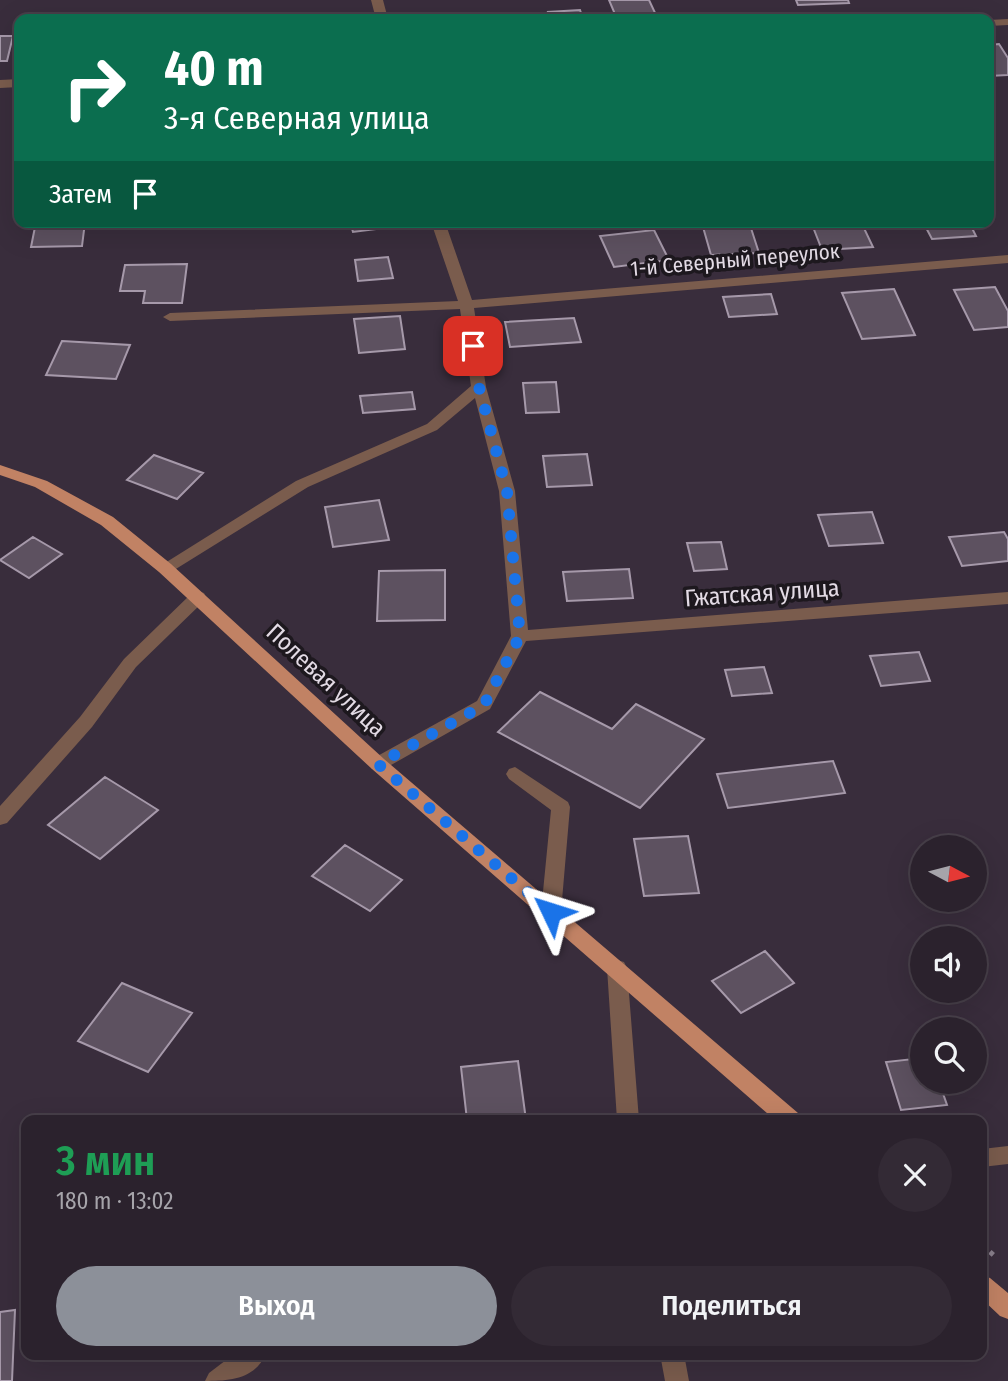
<!DOCTYPE html>
<html lang="ru">
<head>
<meta charset="utf-8">
<style>
	:root { --surface:#2b222d; --page:#332a35; --text:#f1f3f6; --muted:#a6a4aa; --line:#473f49; --accent:#8c9099 }
	body { margin:0; font-family:"Fira Sans Condensed",sans-serif; background:var(--page); color:var(--text); height:100vh; display:flex; flex-direction:column; font-size:26px; white-space:nowrap }
	* { box-sizing:border-box; margin:0 }
	p { font-size:23px; color:var(--muted) }
	.icon { flex:none; width:38px; height:38px; fill:none; stroke:currentColor; stroke-width:2; stroke-linecap:round; stroke-linejoin:round }
	.map { position:relative; flex:1; overflow:hidden }
	.panel { position:absolute; left:21px; top:1115px; width:966px; height:245px; display:flex; flex-direction:column; background:var(--surface); border-radius:14px; box-shadow:0 7px 28px #0002,0 0 0 2px var(--line) }
	.panel>* { flex:none }
	.banner { position:absolute; left:14px; top:14px; width:980px; height:214px; border-radius:14px; box-shadow:0 7px 28px #0002,0 0 0 2px var(--line); background:#0b6e4f; color:#fff; overflow:hidden }
	.needle { width:46px; rotate:97deg }
	.fabs { position:absolute; left:910px; top:835px; display:grid; gap:14px }
	.fabs a { display:grid; place-items:center; width:77px; height:77px; border-radius:50%; background:var(--surface); box-shadow:0 7px 28px #0002,0 0 0 2px var(--line); font-size:35px }
	.pin { position:absolute; display:grid; place-items:center; width:60px; height:60px; color:#fff; margin:-30px; border-radius:14px; box-shadow:0 4px 10px #0006 }
	.me { position:absolute; width:77px; margin:-38px; rotate:311deg; stroke-linejoin:round; filter:drop-shadow(0 0 5px #0008) }
	.turn { display:flex; align-items:center; gap:24px; height:147px; padding:0 35px; font-size:32px }
	.turn .icon { width:91px; height:91px; stroke-width:2.5 }
	.turn b { display:block; font-size:49px; line-height:60px }
	.then { display:flex; align-items:center; height:66px; padding:0 35px; background:#0003; gap:14px; font-size:26px }
	.round { display:grid; place-items:center; flex:none; width:74px; height:74px; border-radius:37px; background:var(--page) }
	.head { display:flex; align-items:center; justify-content:space-between; height:119px; padding:0 35px }
	h1 { font-size:42px; font-weight:600; line-height:52px; color:#1e9e55 }
	.action { display:flex; gap:14px; margin-top:auto; padding:14px 35px }
	.action a { flex:1; height:80px; border-radius:42px; background:var(--accent); color:#fff; font-size:28px; font-weight:600; line-height:80px; text-align:center }
	.action a+a { background:var(--page); color:var(--text) }
	.map>svg:first-child { display:block }
</style>
</head>
<body>
<div class="map">
<svg width="1008" height="1381" viewBox="0 0 1008 1381">
	<rect width="100%" height="100%" fill="#392d3c"/>
	<path fill="#5d5160" stroke="#a699aa" stroke-width="2" d="M609 0H649L657 17 617 19Z
		M796 0H848L849 3 798 5Z
		M580 10 583 19H550L548 12Z
		M466 15 467 19H431V17Z
		M0 36H13L7 61H0Z
		M999 44 1008 58V75L989 76V45Z
		M36 222H85L82 246 31 247Z
		M350 222H383L385 228 353 232Z
		M923 222H969L976 236 932 239Z
		M862 224 873 247 822 250 813 227Z
		M750 225 759 253 711 255 703 227Z
		M654 230 669 260 614 267 600 236Z
		M388 257 393 278 358 281 355 260Z
		M187 264 182 303H143L145 291H120L125 265Z
		M995 287 1008 311V327L974 330 954 290Z
		M894 289 915 335 862 339 842 293Z
		M771 294 777 314 729 317 723 297Z
		M400 316 405 349 359 353 354 319Z
		M574 318 581 342 510 347 505 322Z
		M62 341 130 345 116 379 46 375Z
		M556 382 559 412 526 413 523 383Z
		M412 392 415 409 363 413 360 396Z
		M587 454 592 485 547 487 543 456Z
		M154 455 203 473 177 499 127 480Z
		M379 500 389 540 333 547 325 507Z
		M872 512 883 543 829 546 818 515Z
		M1004 532 1008 539V561L962 566 949 537Z
		M33 537 62 554 29 578 0 560Z
		M721 542 727 569 694 571 687 543Z
		M629 569 633 598 567 601 563 572Z
		M445 570V620L377 621 379 571Z
		M919 652 930 681 881 686 870 656Z
		M764 667 772 693 732 696 725 670Z
		M540 692 612 729 636 704 704 739 640 808 498 732Z
		M833 761 845 793 728 808 717 774Z
		M105 777 158 810 100 859 48 825Z
		M688 836 699 893 644 896 634 839Z
		M345 845 402 880 370 911 312 876Z
		M765 951 794 983 741 1013 712 981Z
		M122 983 192 1013 148 1072 78 1041Z
		M922 1058V1082H939L947 1105 901 1110 886 1062Z
		M518 1061 526 1120H467L461 1067Z
		M15 1310 12 1381H0V1312Z"/>
	<g fill="none" stroke-linecap="round" stroke-linejoin="round">
		<path stroke="#897f8c" stroke-width="5" stroke-dasharray="4.5 6" stroke-linecap="butt" d="M982 1245 997 1258"/>
		<path fill="#7a5c4d" fill-rule="evenodd" d="M371 0H383L388 19H376Z
			M1008 19V25L989 26V20Z
			M19 79V87L0 88V80Z
			M431 222H445L472 300 1008 255V263L474 308 486 387 515 491 528 630 1008 592V604L526 641 490 709 384 769H372L369 764 372 759 477 701 511 636 499 491 475 398 437 430 308 487 171 572 165 573 157 568 296 481 427 424 471 386 460 309 170 321 163 317 170 313 458 301Z
			M198 591 204 593 206 597 204 601 136 667 92 727 7 823 0 825V806L80 717 124 659 192 593Z
			M515 767 568 802 570 807 561 912 558 917 551 920 544 917 541 912 551 810 509 779 506 774 509 769Z
			M617 960 624 962 627 968 639 1120H617L607 968 610 962Z
			M1008 1146V1164L982 1167V1149Z
			M234 1354H266C254 1380 229 1381 205 1381L209 1373Z
			M660 1354H684L689 1381H665Z"/>
		<path fill="#c18264" fill-rule="evenodd" d="M0 465 47 481 113 517 171 564 384 759 798 1113 801 1120H775L372 769 159 572 101 525 35 487 0 475Z
			M982 1275 990 1278 1008 1293V1319L1000 1316 982 1299Z"/>
	</g>
	<g fill="none" stroke-linecap="round" stroke-linejoin="round">
		<path stroke="#1a73e8" stroke-width="12" stroke-dasharray="0 21.6" d="M473 346 479 387 507 491 520 636 484 705 378 764 551 912"/>
	</g>
	<g text-anchor="middle" dominant-baseline="central" stroke-width="7" stroke-linejoin="round" paint-order="stroke">
		<g font-size="21" fill="#e3dbe5" stroke="#1d181e">
			<text transform="translate(735 260) rotate(-5)">1-й Северный переулок</text>
		</g>
		<g font-size="24" fill="#e3dbe5" stroke="#1d181e">
			<text transform="translate(762 593) rotate(-4)">Гжатская улица</text>
			<text transform="translate(326 680) rotate(43)">Полевая улица</text>
		</g>
	</g>
</svg>
<div class="fabs">
<a><svg class="needle" viewBox="-14 -14 28 28"><path d="M0-13l5 13h-10z" fill="#e53935"/><path d="M0 13l5-13h-10z" fill="#a6a4aa"/></svg></a>
<a><svg class="icon" aria-label="sound" viewBox="0 0 24 24"><path d="M4 9h4l5-4v14l-5-4H4zM17 9q2 3 0 6"/></svg></a>
<a><svg class="icon" aria-label="search" viewBox="0 0 24 24"><circle cx="10" cy="10" r="6"/><path d="M15 15l6 6"/></svg></a>
</div>
<div class="pin" style="left:473px;top:346px;background:#d93025"><svg class="icon" aria-label="arrive" viewBox="0 0 24 24"><path d="M6 21V4h12l-3 4 3 4H6"/></svg></div>
<svg class="me" style="left:551px;top:912px" viewBox="-20 -20 40 40"><path d="M0-17L14 15 0 8-14 15z" fill="#1a73e8" stroke="#fff" stroke-width="4"/></svg>
<div class="banner">
<div class="turn"><svg class="icon" aria-label="right" viewBox="0 0 24 24"><path d="M7 20v-9h11M14 6l5 5-5 5"/></svg><div><b>40 m</b>3-я Северная улица</div></div>
<div class="then">Затем<svg class="icon" aria-label="arrive" viewBox="0 0 24 24"><path d="M6 21V4h12l-3 4 3 4H6"/></svg></div>
</div>
<section class="panel">
<div class="head"><div><h1>3 мин</h1><p>180 m · 13:02</p></div><a class="round"><svg class="icon" aria-label="close" viewBox="0 0 24 24"><path d="M6 6l12 12M18 6L6 18"/></svg></a></div>
<div class="action"><a>Выход</a><a>Поделиться</a></div>
</section>
</div>
</body>
</html>
